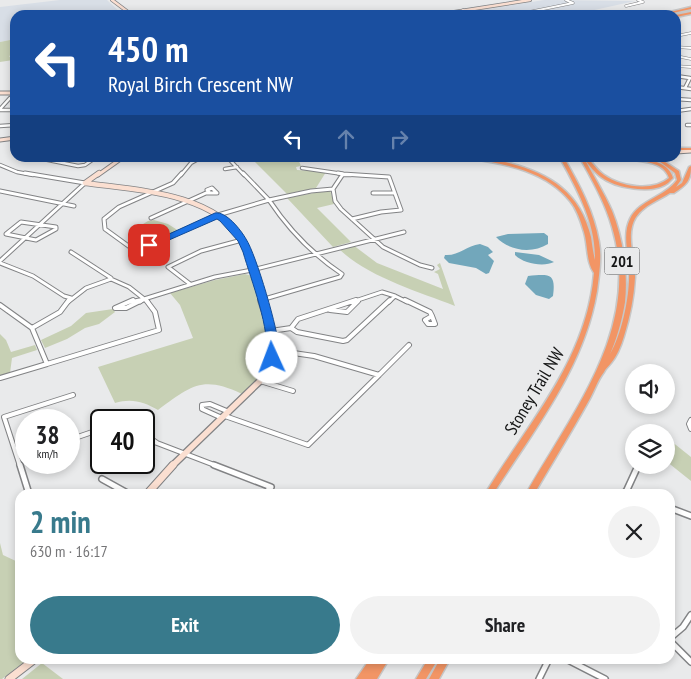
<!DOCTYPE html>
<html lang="en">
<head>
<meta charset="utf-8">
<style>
	:root { --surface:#fff; --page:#f2f2f2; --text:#202124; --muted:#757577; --accent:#387a8c }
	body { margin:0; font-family:"PT Sans Narrow",sans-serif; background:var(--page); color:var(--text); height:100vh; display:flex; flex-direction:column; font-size:19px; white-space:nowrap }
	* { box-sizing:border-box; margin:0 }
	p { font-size:16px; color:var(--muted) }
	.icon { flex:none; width:28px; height:28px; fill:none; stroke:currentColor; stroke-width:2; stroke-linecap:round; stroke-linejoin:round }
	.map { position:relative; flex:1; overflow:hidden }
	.drawer { position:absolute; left:15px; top:489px; width:660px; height:175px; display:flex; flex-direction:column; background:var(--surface); border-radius:15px; box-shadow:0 2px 8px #0003 }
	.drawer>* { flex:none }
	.guide { position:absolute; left:10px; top:10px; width:671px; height:152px; border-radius:15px; box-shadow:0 2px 8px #0003; background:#1a4fa0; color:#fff; overflow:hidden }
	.buttons { position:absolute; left:625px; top:364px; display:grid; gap:10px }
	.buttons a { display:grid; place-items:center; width:50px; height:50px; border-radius:50%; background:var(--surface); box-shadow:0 2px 8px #0003; font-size:25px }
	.speed { position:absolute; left:15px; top:409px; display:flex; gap:10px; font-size:25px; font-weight:700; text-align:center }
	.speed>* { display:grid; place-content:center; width:65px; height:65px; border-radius:50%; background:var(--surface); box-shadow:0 2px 8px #0003; line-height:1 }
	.speed small { font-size:12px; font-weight:400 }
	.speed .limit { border:2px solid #111; border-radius:8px; background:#fff; color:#111 }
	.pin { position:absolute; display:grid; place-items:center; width:42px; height:42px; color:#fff; margin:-21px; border-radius:10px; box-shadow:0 2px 8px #0006 }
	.me { position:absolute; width:55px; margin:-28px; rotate:358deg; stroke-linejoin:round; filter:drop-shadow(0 0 4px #0008) }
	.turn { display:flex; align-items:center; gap:18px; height:105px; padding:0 15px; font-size:22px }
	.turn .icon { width:65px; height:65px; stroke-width:2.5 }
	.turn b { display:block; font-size:35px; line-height:42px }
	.lanes { display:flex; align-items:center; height:48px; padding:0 15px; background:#0003; justify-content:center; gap:25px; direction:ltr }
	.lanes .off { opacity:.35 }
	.round { display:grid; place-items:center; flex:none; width:52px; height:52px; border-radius:26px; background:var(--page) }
	.summary { display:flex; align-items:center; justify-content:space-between; height:85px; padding:0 15px }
	h1 { font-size:30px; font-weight:700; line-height:38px; color:var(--accent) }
	.primary-button { display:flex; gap:10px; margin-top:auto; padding:10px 15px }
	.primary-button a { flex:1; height:58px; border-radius:30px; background:var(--accent); color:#fff; font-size:20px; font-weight:700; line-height:58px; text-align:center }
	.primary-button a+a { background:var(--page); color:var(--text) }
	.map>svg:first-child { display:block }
</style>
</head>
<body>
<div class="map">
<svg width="691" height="679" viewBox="0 0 691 679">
	<rect width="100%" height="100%" fill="#e9eaeb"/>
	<path fill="#d8dee6" d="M60 0H107L123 15H15V39L0 42V7Z
		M544 0 635 1 572 15H450Z"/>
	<path fill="#c7d0b4" d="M15 39V54L9 56 13 60 0 62V42Z
		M251 158 298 159 301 166 296 167 297 170 326 172 316 188 287 194Z
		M330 190 334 204 317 208 351 242 333 247 287 198Z
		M154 220 168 224 179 231 139 248 132 246 148 240 133 230 148 221Z
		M353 245 377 263 443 289 438 274 434 272 440 269 437 265 440 263 455 306C417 291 368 277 339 249Z
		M245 274 252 276C255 291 259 306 263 321 272 356 270 369 242 394 202 375 191 386 158 410 144 402 132 398 115 403L98 367 193 338 180 305 170 293 215 280Z
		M113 309 115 312 99 324 85 328 67 339 45 348 41 340 71 326 86 313Z
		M0 334 6 340 11 352 35 345 37 350 12 358 10 373 0 376Z
		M666 437 691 457V481L666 461Z
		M0 543 3 555 20 563V659H28L2 679H0Z
		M42 663 63 679H22Z"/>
	<path fill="#72a7bb" d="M544 233 548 236V244C532 254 509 251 496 237L508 234Z
		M480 244 488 247 493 252 488 255 494 261 489 273 486 274 476 268 449 263 444 258 445 255C459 256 466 246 480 244Z
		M515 252 539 255 554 262C544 267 524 264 515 255Z
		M528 276C550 274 556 273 553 296L549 299 536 295 525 284Z"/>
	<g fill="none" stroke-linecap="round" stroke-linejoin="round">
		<defs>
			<path id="street-far4" d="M626 6 643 2 638 0
				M463 10 475 15
				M514 15 573 3 566 0
				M676 36 691 33
				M676 47 691 48
				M676 56 691 59
				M676 66 691 67
				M676 76H679"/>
			<path id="street-far3" d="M676 76 690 78 685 88
				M676 87 691 89
				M676 99 691 100
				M0 109 10 98
				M0 110H15
				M676 111 691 109
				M687 125H691
				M0 126 15 125
				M38 158 78 166 85 165 95 158
				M228 158 244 175
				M0 165 17 172 33 175
				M302 168 343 174
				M225 169 237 167
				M181 175 191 163 200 158
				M343 175H351"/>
			<path id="street-far2" d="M25 173 85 183
				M182 173 173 183 119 207 104 219 105 229 134 250H138L218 215 269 200 243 173
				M338 173 343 174
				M333 189 343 174 389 177 401 210 381 212 352 219
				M0 191 74 206
				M373 193H394
				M151 218 206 193H217L212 188 207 190 209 192
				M21 222 56 227V229L36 240 6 234Z
				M71 252 111 278
				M0 261 85 183
				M0 263 33 276 64 296 71 298
				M190 284 168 267 201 251 242 240
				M395 296 407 302
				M144 299 215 277 252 270 404 232
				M261 300 340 277 342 274C312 254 289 230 269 200L311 191 333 189 335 201 341 209 383 247 420 265 432 268
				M68 302 86 288 111 279 129 287 148 302
				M130 302 144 299
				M140 302 144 299
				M352 302 382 292 395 296 389 302"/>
			<path id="street-far1" d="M133 300 115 308H126L142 300
				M405 300 430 312 432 316
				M0 305 32 328
				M330 310 347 312 358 301
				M432 316 435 324H428L425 320Z
				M291 328 297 332 343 341 347 340 390 300
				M291 328 298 319 356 300
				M271 331 291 328
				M47 364 32 328 60 312 69 300
				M47 364 159 330 155 312 146 300
				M379 375 409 345
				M0 378 47 364
				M260 381 293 391
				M225 416 308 445 379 375 314 356 273 350
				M222 418 202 409V405L210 404 229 412
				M691 420 689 424 691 429
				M144 434 157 443 217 466
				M69 440 101 429
				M18 457 26 454
				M20 466 4 417 73 395"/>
			<path id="street" d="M20 465 29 494
				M214 465 271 487 265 494
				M102 479 129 494
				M626 491 634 494
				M625 494 637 468
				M670 508 691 516
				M670 638 683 627 691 615
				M670 641 691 662
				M566 659 605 679
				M539 679 549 659"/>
			<path id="secondary-far4" d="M112 0 132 15
				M435 15 530 0"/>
			<path id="secondary-far3" d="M0 93H15
				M0 140 15 138
				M676 152 691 151
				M98 175 122 158"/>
			<path id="secondary-far2" d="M85 183C134 190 213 192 242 240 249 252 257 286 262 302
				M85 183 99 173"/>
			<path id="secondary-far1" d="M172 466 260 381 272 358 273 350 270 328 261 300"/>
			<path id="secondary" d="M147 494 173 465
				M9 679 35 659"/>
			<path id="highway" d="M691 7V9L663 15H658Z
				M691 12V14L676 17V15Z
				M676 148H691V150H676Z
				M471 158C483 156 497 160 509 163 551 174 580 193 591 237 592 244 593 252 595 260 596 223 577 189 560 158H564C579 184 594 212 599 242 602 258 599 275 597 291 584 368 534 430 493 494H485C528 423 587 360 594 273 586 262 588 245 584 232 581 222 577 209 570 201 547 172 507 164 473 159Z
				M580 158H588C593 164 598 171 604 175 621 187 653 192 669 178 664 161 642 162 628 159V158C644 158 668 160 673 178 672 179 669 182 668 183 652 195 615 188 601 177 594 172 590 166 585 160 594 177 604 193 612 211 623 238 628 273 625 302 622 320 617 338 610 354 622 334 630 295 629 272 629 255 622 235 630 219 639 200 665 197 677 180L675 173 655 158H659L679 171 681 180 676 187 682 183 689 167 691 166C691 181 686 185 674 193H670C659 200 644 205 636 217 625 234 635 258 635 277 634 297 630 317 624 336 621 346 617 356 611 363 609 366 605 369 604 372 597 381 594 392 588 402 571 433 552 463 534 494H526C573 411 642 328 612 227 605 202 592 180 580 158Z
				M370 659H389L377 679H356Z
				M428 659H438L426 679H416Z
				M440 659H450L439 679H429Z"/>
		</defs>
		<use href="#street-far4" stroke="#828385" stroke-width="3"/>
		<use href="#street-far3" stroke="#828385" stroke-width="4.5"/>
		<use href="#street-far2" stroke="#828385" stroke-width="5"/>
		<use href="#street-far1" stroke="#828385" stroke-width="6"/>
		<use href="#street" stroke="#828385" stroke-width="8"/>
		<use href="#secondary-far4" stroke="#828385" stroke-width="4"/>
		<use href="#secondary-far3" stroke="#828385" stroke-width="5"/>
		<use href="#secondary-far2" stroke="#828385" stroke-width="6"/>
		<use href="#secondary-far1" stroke="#828385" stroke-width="8"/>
		<use href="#secondary" stroke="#828385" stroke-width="9"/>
		<use href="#highway" stroke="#c7c7c7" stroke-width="3"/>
		<use href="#street-far4" stroke="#fff" stroke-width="2"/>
		<use href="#street-far3" stroke="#fff" stroke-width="2.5"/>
		<use href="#street-far2" stroke="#fff" stroke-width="3"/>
		<use href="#street-far1" stroke="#fff" stroke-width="4"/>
		<use href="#street" stroke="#fff" stroke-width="5"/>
		<use href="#secondary-far4" stroke="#fbdfd1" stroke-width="2.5"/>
		<use href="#secondary-far3" stroke="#fbdfd1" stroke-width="3"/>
		<use href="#secondary-far2" stroke="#fbdfd1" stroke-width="4.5"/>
		<use href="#secondary-far1" stroke="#fbdfd1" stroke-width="5.5"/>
		<use href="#secondary" stroke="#fbdfd1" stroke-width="7"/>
		<use href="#highway" fill="#f29565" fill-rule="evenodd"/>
	</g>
	<path fill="#1a73e8" stroke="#114b97" d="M215 213C226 211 241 230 246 239 256 254 279 332 279 350 279 354 278 357 276 360L272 362 266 358C271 330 251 280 243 252L238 241 220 221 217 219 153 247 149 248 145 245Z"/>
	<g text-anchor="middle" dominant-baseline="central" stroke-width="4" stroke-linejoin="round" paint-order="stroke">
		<rect fill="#e9eaeb" stroke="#555656" stroke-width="1" x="604.5" y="247.5" width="35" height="27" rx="4"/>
		<g font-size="16" font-weight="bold" fill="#151616">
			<text x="622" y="261">201</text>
		</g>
		<g font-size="18" fill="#151616" stroke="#e9eaeb">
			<text transform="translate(534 391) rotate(-59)">Stoney Trail NW</text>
		</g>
	</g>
</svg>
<div class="buttons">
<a><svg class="icon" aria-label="sound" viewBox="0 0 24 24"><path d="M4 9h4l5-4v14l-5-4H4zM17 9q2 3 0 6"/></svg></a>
<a><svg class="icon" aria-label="layers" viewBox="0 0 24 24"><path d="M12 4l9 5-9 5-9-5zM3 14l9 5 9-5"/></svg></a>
</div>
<div class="speed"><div>38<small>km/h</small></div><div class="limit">40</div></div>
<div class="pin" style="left:149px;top:245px;background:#d93025"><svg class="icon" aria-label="arrive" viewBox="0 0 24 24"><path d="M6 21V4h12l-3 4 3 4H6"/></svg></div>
<svg class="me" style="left:272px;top:358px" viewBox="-20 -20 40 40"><circle r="19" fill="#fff"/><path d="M0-13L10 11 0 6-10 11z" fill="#1a73e8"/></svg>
<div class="guide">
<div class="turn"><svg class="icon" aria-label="left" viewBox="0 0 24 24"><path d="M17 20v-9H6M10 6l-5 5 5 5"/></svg><div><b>450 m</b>Royal Birch Crescent NW</div></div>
<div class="lanes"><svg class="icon" aria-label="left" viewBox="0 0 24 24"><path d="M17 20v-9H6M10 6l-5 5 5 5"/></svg><svg class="icon off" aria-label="ahead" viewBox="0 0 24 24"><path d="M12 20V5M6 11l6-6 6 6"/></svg><svg class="icon off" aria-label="right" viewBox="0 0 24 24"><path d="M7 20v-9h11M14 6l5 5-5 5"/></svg></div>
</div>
<section class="drawer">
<div class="summary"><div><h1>2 min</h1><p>630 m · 16:17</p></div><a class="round"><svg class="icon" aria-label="close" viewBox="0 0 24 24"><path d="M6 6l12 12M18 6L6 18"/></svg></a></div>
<div class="primary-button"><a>Exit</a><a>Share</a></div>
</section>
</div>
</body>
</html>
